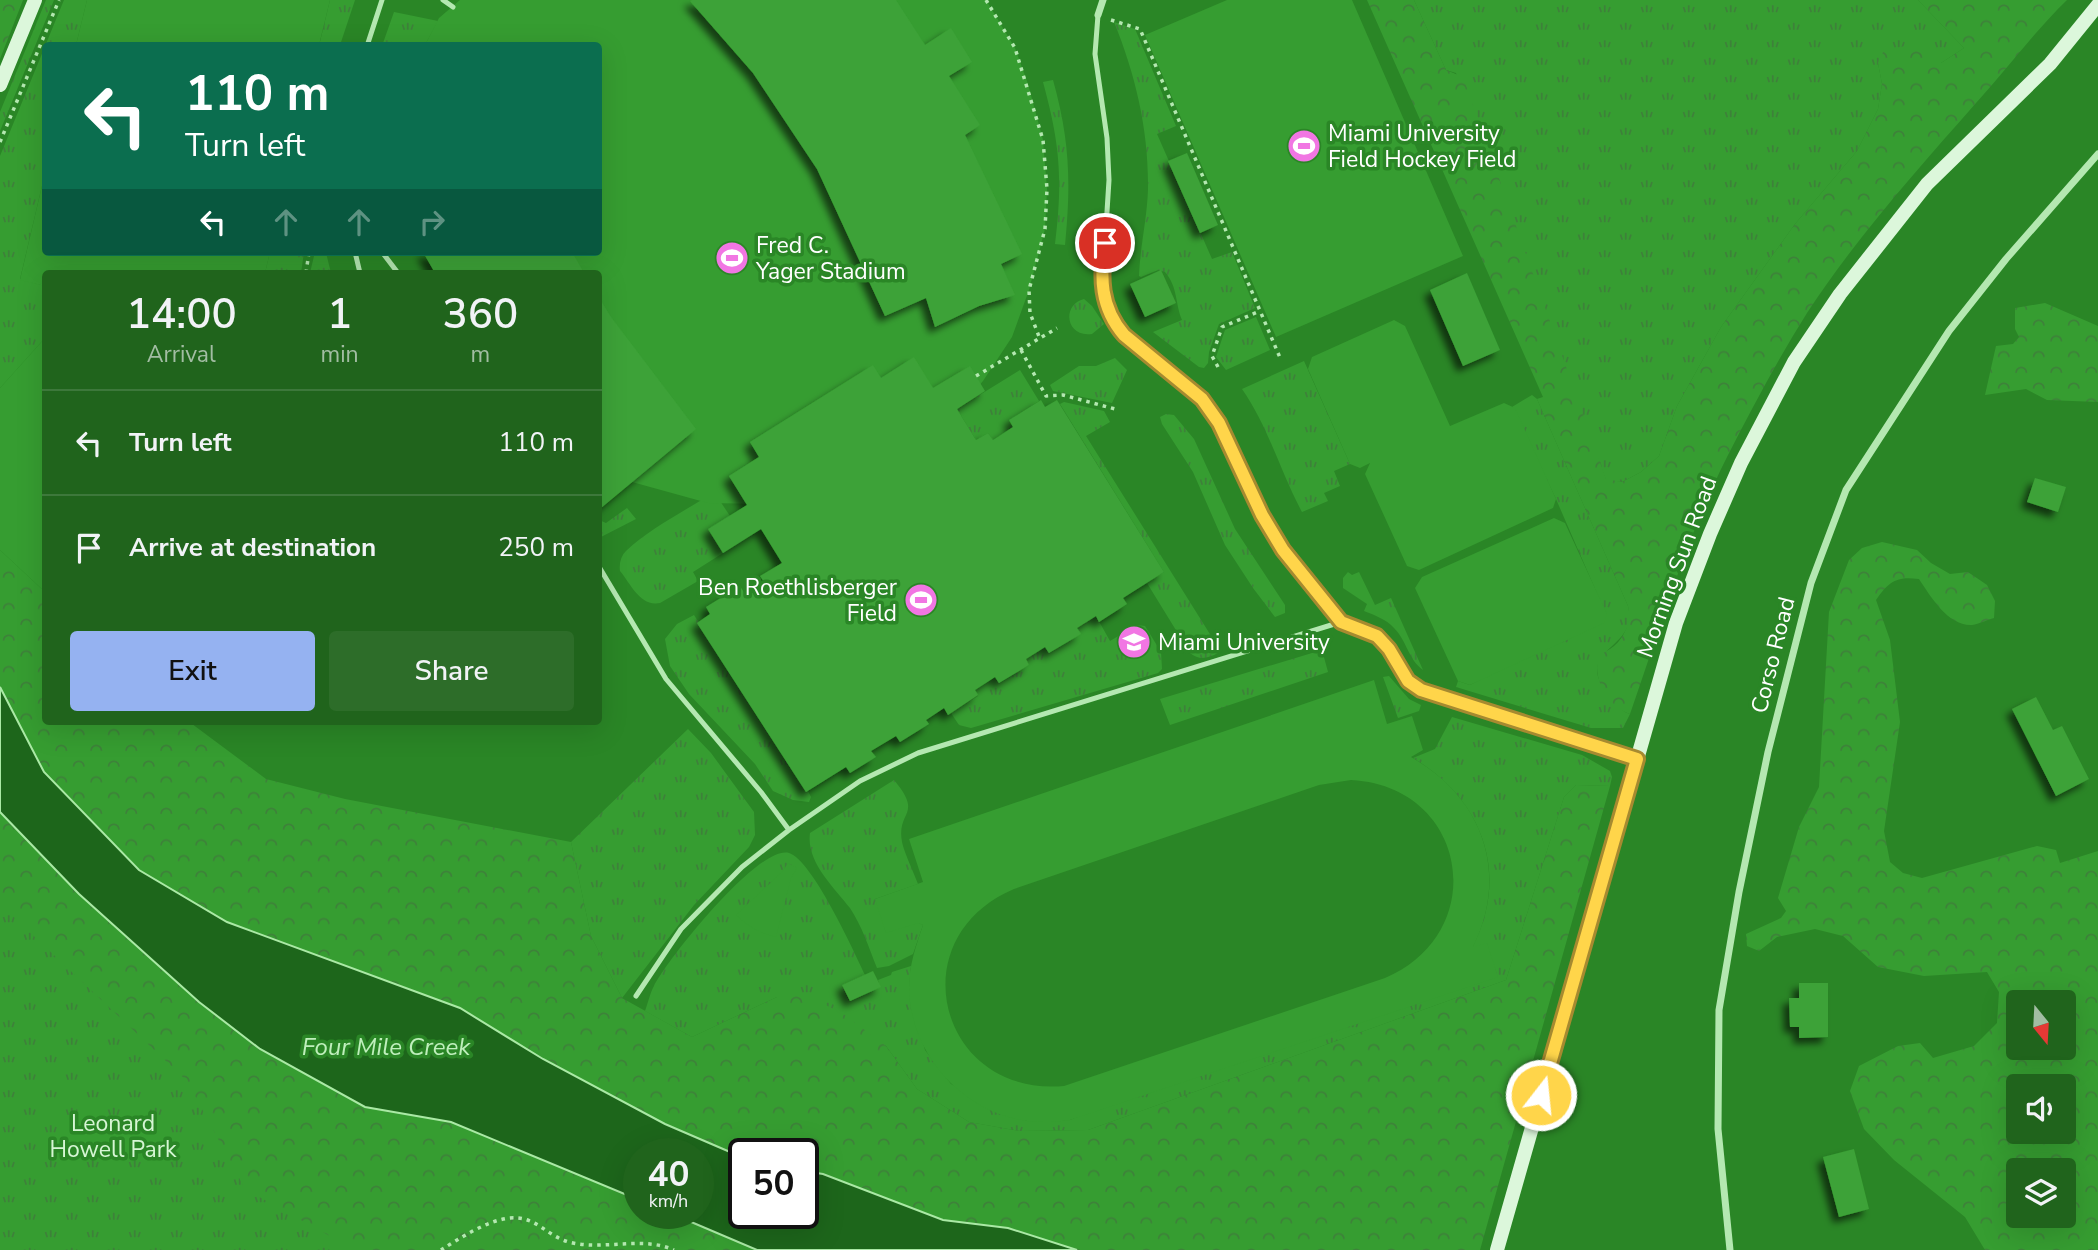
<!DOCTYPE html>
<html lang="en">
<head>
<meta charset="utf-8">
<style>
	:root { --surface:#20641c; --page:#2d6d29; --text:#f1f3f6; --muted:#a2bda3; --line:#3d783b; --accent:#95b2f1 }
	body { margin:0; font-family:"Nunito Sans",sans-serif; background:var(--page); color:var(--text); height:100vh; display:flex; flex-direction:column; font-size:26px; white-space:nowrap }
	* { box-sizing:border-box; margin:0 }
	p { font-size:23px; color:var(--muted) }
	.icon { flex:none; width:38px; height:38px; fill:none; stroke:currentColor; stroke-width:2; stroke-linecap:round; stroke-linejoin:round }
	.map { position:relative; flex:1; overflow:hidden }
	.sheet { position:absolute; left:42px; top:270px; width:560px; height:455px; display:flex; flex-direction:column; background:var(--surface); border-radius:7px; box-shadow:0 7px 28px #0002 }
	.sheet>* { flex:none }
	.top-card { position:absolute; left:42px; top:42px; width:560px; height:214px; border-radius:7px; box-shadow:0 7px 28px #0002; background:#0b6e4f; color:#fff; overflow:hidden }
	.needle { width:46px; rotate:162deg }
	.buttons { position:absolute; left:2006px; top:990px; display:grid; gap:14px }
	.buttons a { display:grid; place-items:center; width:70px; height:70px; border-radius:7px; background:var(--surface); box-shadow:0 7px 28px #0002; font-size:35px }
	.speed { position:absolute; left:623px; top:1138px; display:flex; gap:14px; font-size:35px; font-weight:700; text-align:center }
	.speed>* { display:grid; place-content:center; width:91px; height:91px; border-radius:50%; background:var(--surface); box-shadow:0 7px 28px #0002; line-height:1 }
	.speed small { font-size:18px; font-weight:400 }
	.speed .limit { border:4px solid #111; border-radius:10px; background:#fff; color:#111 }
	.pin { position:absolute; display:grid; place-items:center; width:60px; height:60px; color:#fff; margin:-30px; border:4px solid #fff; border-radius:50%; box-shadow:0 2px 7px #0007 }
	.me { position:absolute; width:77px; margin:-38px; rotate:16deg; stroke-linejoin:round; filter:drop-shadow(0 0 5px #0008) }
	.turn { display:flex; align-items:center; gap:24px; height:147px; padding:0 28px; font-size:32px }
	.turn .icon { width:91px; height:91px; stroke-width:2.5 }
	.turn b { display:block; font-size:49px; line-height:60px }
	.lanes { display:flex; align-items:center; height:66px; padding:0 28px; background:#0003; justify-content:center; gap:35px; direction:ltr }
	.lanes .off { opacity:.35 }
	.eta { display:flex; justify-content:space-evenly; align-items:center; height:119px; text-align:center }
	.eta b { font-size:42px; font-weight:600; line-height:49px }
	.action { display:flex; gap:14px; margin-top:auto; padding:14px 28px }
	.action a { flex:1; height:80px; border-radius:7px; background:var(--accent); color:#111; font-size:28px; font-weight:600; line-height:80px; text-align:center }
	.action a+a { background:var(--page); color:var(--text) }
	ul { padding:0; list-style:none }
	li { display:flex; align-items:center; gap:21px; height:105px; padding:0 28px; border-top:2px solid var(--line) }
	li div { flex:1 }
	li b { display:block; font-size:26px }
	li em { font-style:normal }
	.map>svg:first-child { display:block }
</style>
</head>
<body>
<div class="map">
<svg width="2098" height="1250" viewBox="0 0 2098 1250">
	<defs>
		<pattern id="grass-tufts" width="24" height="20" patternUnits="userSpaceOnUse" patternTransform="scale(1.75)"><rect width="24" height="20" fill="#369d31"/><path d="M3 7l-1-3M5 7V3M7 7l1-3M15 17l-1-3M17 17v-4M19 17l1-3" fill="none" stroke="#3e813a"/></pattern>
		<pattern id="forest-crowns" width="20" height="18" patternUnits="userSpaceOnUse" patternTransform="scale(1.75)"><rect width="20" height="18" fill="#369d31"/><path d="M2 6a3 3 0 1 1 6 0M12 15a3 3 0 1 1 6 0" fill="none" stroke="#3e813a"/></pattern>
		<filter id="shadow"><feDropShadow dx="-6" dy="6" stdDeviation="3.5" flood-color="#0009"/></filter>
	</defs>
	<rect width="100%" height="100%" fill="#2a8626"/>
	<path fill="url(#grass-tufts)" d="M46 0H54L0 131V112Z
		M64 0H87L76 45 46 46 45 173 20 279 45 286V338L0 388V156Z
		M330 0H355L340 45 319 46Z
		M1414 0H1918L1964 48 1941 63H1878L1882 84 1878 109 1857 151 1795 224 1721 327 1677 406 1659 456 1641 472 1622 482 1606 480 1456 73 1446 70Z
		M394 12 438 21 425 45 382 46Z
		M1114 22 1135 29 1176 126 1157 134 1212 259 1232 252 1255 308 1219 324 1209 352 1208 363 1204 368 1199 367 1153 332 1182 320C1175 303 1178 287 1165 272L1158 270 1141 277 1139 276C1140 248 1147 219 1148 190 1149 132 1136 76 1114 22Z
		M1053 80C1070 141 1071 183 1065 245L1055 244C1063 179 1060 144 1043 82Z
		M270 252H304L301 273H265Z
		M315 252 326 253 331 273H310Z
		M1084 299 1092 306 1104 324 1092 334C1066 338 1061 305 1084 299Z
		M1256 317 1270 350 1226 370 1216 357 1225 330Z
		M1115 358 1127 370 1112 403 1053 391 1050 385 1079 366H1096Z
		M1304 361 1350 464 1334 471 1340 486 1324 493 1328 501 1302 512C1280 471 1269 428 1242 389Z
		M1020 370 1039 401 1009 420 1013 427 993 440 988 433 976 440 957 409Z
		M1532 395 1537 399 1628 606C1640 651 1570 647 1609 696 1616 704 1620 711 1630 714L1623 728H1591L1456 687 1458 681 1470 685 1606 614 1556 499 1512 407Z
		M1064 402 1104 411 1110 422 1086 436 1213 639 1218 653C1208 658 1200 661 1190 653L1147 583 1164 572 1060 404Z
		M1166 414 1174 415 1194 439 1235 529 1285 605V613L1275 617 1253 588 1225 545 1193 472 1162 424 1160 417Z
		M714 492 730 516 708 529 723 553 693 572 698 581 660 603C640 607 631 584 620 571 619 563 621 556 626 551 650 528 687 510 714 492Z
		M627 508 636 519 599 538V520L606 523Z
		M1348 572 1352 575 1359 572 1375 605 1391 598 1423 670C1408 659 1407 641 1394 628 1386 619 1374 615 1364 611L1367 604 1343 588V578Z
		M694 615 806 792 808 791 811 797 809 802 793 800 773 791 755 764 689 694 670 666 665 639 677 624Z
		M1096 616 1110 641 1137 625 1145 626 1161 652 1162 669 1158 673 971 728 959 725 951 713 978 696 975 690 995 677 1000 683 1029 665 1026 659 1045 647 1050 653 1080 634 1077 628Z
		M1322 650 1328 672 1170 725 1160 699Z
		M1389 676 1409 699 1421 705 1419 711 1398 718 1383 677Z
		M1452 717 1582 755 1610 771 1612 777 1610 786 1576 785 1564 797 1506 980 1088 1130 1020 1131 969 1122 917 1089 886 1046 777 997 692 1037 645 1011C648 1003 650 993 654 986 667 960 759 844 789 853 812 860 854 951 865 975L842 985 849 1001 880 987 878 980 891 975 892 972 911 966 909 987 925 1050 951 1084 1027 1121 1070 1120 1472 948C1511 873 1482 799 1413 758L1435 749Z
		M688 729 711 753 754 812 755 835 749 847 694 905 622 998 591 936 571 842Z
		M894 780C924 816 896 810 902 842 904 852 914 873 918 884L875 899 923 925 913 954 889 966 877 968C869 948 862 926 850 908 834 887 806 862 810 833Z
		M0 879 404 1250H0Z"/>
	<path fill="url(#forest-crowns)" fill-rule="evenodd" d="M0 0H23L0 59Z
		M1367 0H1414L1446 70 1463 77 1606 479 1622 482 1641 472 1659 456 1677 406 1721 327 1795 224 1857 151 1878 109 1882 84 1878 63 1883 52 1908 45 1926 47 1941 63 1964 48 1918 0H2067C2034 32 2007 69 1976 103 1917 170 1856 238 1807 313 1778 359 1752 408 1727 457 1686 538 1660 628 1630 714 1610 708 1593 681 1598 660 1600 654 1605 652 1610 649 1624 640 1632 621 1628 606L1537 399 1543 397Z
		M2045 303 2098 326V402L2047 400 2026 389 1985 395 1996 346 2013 344 2019 337 2015 329V308Z
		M1882 542 1917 550 1931 563 1950 574 1968 572 1987 585 1995 601 1994 618C1987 620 1979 624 1972 625 1948 626 1931 597 1919 579 1897 576 1889 581 1876 600L1890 640 1900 722 1884 831 1890 862 1903 873 1922 878 2037 846 2056 850 2060 863 2098 851V1250H1985L1965 1217 1894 1160 1864 1129 1850 1091 1859 1066 1898 1046 1920 1043 1933 1058 1974 1046 1997 1023 1999 992 1987 972 1924 976 1878 967 1843 936 1815 929 1777 937 1759 951 1747 946 1746 934 1781 918 1786 911 1778 898 1799 827 1819 787 1829 612 1849 560 1862 548ZM2018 1003H2063V1048H2018ZM2018 1087H2063V1132H2018ZM2018 1171H2063V1216H2018Z
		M0 550 45 592 46 721H188L266 779 345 799 571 842 591 936 622 998 692 1037 777 997 803 994 842 1013 886 1046 917 1089 969 1122 1020 1131 1088 1130 1506 980 1564 797 1576 785 1610 786 1480 1250H1077L1026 1234 943 1220 823 1174 803 1171V1153H744V1158L665 1124 543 1059 460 1008 227 922 139 870 44 772 0 687Z
		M0 812 79 894 199 1002 260 1050 365 1107 451 1122 639 1199V1213H670L757 1250H355L245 1189 187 1081 0 904Z"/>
	<path fill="#369d31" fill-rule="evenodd" d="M87 0H330L319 45H76Z
		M460 0H986L1015 48 1028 84 1043 140 1047 189 1045 229 1029 290 1012 337 983 381 947 422 766 504 708 503 632 482 601 508 598 506V273H435L423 252H598V46L425 45 439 18Z
		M1227 0H1352L1463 256 1276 337 1145 35Z
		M45 173 46 252H270L265 273H46L45 286 20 280Z
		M1394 320 1405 326 1450 426 1504 403 1515 408 1556 499 1553 508 1419 570 1407 566 1365 474 1370 463 1360 468 1350 464 1308 369 1312 357Z
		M45 338V592L0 550V388Z
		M1554 518 1565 523 1607 614 1604 623 1470 685 1458 681 1415 588 1422 577Z
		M1374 680 1387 724 1412 716 1423 750 1411 757C1482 797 1510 872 1473 947L1487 943 1498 977 1070 1120C1056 1122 1042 1123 1027 1121 962 1112 910 1054 909 988 909 965 916 946 923 925L918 923 886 933 875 899 923 882 909 839ZM1351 780C1468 786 1492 932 1385 978L1064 1086C939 1097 898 938 1014 889L1319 785Z
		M788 863 797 868 791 878 776 937C759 933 749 927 736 915L782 872Z"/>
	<path fill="#1d661b" stroke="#aae9a5" stroke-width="2" d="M0 687 44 772 139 870 227 922 460 1008 543 1059 665 1124 744 1158V1213H803V1171L823 1174 943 1220 1008 1228 1077 1250H757L670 1213H698V1153H639V1200L451 1122 365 1107 260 1049 199 1002 79 894 0 812Z"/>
	<path fill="#3ca237" filter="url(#shadow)" d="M692 0H896L925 45 951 28 972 62 949 76 980 125 965 135 1022 254 1001 264 1015 295 979 306 935 327 926 298 885 316 817 169 753 73 690 1Z
		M1187 153 1218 225 1200 233 1168 161Z
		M423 252H572L584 273H435Z
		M1161 270 1176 303 1145 317 1130 284Z
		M1467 273 1500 350 1463 366 1430 290Z
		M598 296 611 317 696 429 601 508 598 506Z
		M914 357 933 388 970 366 985 391 957 409 976 440 988 433 993 440 1013 427 1009 420 1041 400 1045 407 1057 400 1164 572 1123 598 1127 604 1099 622 1096 616 1077 628 1081 634 1049 653 1045 647 1026 659 1029 665 999 683 995 677 975 690 978 695 948 715 944 708 926 720 929 724 900 742 896 736 871 751 876 757 850 773 846 767 806 792 697 623 710 614 706 607 740 586 745 594 764 582 760 576 782 563 761 529 723 553 708 529 747 505 729 476 759 457 750 442 873 365 881 378Z
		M2035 478 2066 487 2058 512 2027 502Z
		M2036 697 2053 730 2062 726 2089 779 2056 796 2012 709Z
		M873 971 881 987 850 1001 842 985Z
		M1799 983H1828V1037L1799 1038V1027H1790L1789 998H1799Z
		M1854 1149 1869 1209 1839 1217 1823 1157Z"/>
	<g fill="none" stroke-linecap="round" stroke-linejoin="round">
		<path stroke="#b4e8b1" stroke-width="3.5" stroke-dasharray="3.5 5" stroke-linecap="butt" d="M986 0 1015 48 1043 140 1047 189 1045 229 1029 290 1030 313 1040 339
			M1111 20 1140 29 1281 360
			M0 142 59 0
			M306 273 309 252
			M1021 350 1046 396 1063 395 1115 409
			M1218 367 1212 356 1222 327 1260 311
			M976 376 1057 328
			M441 1250C460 1238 486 1221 509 1218 537 1215 547 1238 573 1243 606 1250 643 1236 674 1250"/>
		<path stroke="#b4e8b1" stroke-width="5" d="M443 0 453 7
			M1098 15 1095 54 1107 138 1109 180 1102 291 1114 324 1124 335 1202 399 1219 423 1262 515 1283 550 1341 622 1377 636 1389 649 1407 681 1421 690 1637 759
			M367 46 382 0
			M355 252 360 273
			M382 252 398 273
			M598 565 666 679 761 792 789 830
			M636 996 681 929 742 867 789 830 860 781 918 753 1341 622"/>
		<path stroke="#b4e8b1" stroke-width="7" d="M1098 15 1103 0
			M1730 1250 1718 1129 1719 1010 1739 892 1768 752 1811 583 1846 490 1949 331 2006 259 2098 154"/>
		<path stroke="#dcf7db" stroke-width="14" d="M0 85 35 0
			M1497 1250 1676 623 1710 534 1741 463 1794 362 1840 294 1927 184 2050 64 2098 5"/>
	</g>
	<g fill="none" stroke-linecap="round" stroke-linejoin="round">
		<defs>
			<path id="route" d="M1105 243C1100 277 1100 307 1124 335L1202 399 1219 423 1262 515 1283 550 1341 622 1377 636 1389 649 1408 681 1421 690 1637 759 1541 1095"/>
		</defs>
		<use href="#route" stroke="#a68a30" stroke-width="18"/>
		<use href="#route" stroke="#ffd54a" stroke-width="12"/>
	</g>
	<defs>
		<symbol id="stadium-disc" viewBox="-11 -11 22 22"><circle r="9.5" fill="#f176e3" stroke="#2a8626"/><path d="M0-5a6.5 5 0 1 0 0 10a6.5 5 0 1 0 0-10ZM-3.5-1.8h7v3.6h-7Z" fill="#fff"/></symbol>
		<symbol id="university-disc" viewBox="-11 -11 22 22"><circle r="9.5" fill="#f176e3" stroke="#2a8626"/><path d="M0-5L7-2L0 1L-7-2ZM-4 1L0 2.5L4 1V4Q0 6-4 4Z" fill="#fff"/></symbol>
	</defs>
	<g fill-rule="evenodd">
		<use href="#stadium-disc" x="1285" y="127" width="38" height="38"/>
		<use href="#stadium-disc" x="713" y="239" width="38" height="38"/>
		<use href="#stadium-disc" x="902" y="581" width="38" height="38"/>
		<use href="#university-disc" x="1115" y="623" width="38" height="38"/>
	</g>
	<g text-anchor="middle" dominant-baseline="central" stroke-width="7" stroke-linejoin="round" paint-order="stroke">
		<g font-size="23" fill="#fff" stroke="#2a8626" text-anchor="start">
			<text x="1328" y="133">Miami University<tspan x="1328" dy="26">Field Hockey Field</tspan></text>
			<text x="756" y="245">Fred C.<tspan x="756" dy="26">Yager Stadium</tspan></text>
			<text x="897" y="587" text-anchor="end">Ben Roethlisberger<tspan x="897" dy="26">Field</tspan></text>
			<text x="1158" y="642">Miami University</text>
		</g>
		<g font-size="23" fill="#fff" stroke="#2a8626">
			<text transform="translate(1677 567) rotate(-70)">Morning Sun Road</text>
			<text transform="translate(1773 655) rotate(-76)">Corso Road</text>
		</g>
		<g font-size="23" fill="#d6f6d4" stroke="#2a8626">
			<text x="113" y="1123">Leonard<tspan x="113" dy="26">Howell Park</tspan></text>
		</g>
		<g font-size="24" font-style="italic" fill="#bfefbc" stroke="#2a8626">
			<text x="386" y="1047">Four Mile Creek</text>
		</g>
	</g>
</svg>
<div class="buttons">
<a><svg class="needle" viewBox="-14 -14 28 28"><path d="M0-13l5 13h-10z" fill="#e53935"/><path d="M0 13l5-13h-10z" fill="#a2bda3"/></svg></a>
<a><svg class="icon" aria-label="sound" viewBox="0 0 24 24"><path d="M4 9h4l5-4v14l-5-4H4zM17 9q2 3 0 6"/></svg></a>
<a><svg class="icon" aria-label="layers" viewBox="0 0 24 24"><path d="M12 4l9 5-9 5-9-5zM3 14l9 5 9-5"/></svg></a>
</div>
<div class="speed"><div>40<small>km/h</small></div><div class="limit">50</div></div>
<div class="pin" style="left:1105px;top:243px;background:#d93025"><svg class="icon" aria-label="arrive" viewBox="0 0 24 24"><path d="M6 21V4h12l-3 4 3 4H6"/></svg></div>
<svg class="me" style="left:1541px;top:1095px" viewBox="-20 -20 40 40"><circle r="17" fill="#ffd54a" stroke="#fff" stroke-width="3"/><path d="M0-11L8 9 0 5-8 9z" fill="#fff"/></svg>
<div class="top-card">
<div class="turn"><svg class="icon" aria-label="left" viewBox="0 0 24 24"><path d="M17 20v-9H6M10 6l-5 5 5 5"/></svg><div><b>110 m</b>Turn left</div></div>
<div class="lanes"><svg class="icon" aria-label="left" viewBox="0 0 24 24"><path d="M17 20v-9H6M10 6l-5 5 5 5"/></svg><svg class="icon off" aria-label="ahead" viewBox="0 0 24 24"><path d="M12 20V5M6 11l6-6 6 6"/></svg><svg class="icon off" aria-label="ahead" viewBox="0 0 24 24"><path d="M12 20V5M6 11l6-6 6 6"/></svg><svg class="icon off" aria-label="right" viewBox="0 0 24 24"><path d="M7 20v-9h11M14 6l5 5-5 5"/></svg></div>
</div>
<section class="sheet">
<div class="eta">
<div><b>14:00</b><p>Arrival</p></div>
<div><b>1</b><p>min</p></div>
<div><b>360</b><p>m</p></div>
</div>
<ul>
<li><svg class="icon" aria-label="left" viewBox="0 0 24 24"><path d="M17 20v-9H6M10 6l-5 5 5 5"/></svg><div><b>Turn left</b></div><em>110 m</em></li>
<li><svg class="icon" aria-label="arrive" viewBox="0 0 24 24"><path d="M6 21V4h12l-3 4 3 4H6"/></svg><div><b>Arrive at destination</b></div><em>250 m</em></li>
</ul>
<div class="action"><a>Exit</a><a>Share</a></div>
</section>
</div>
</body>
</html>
